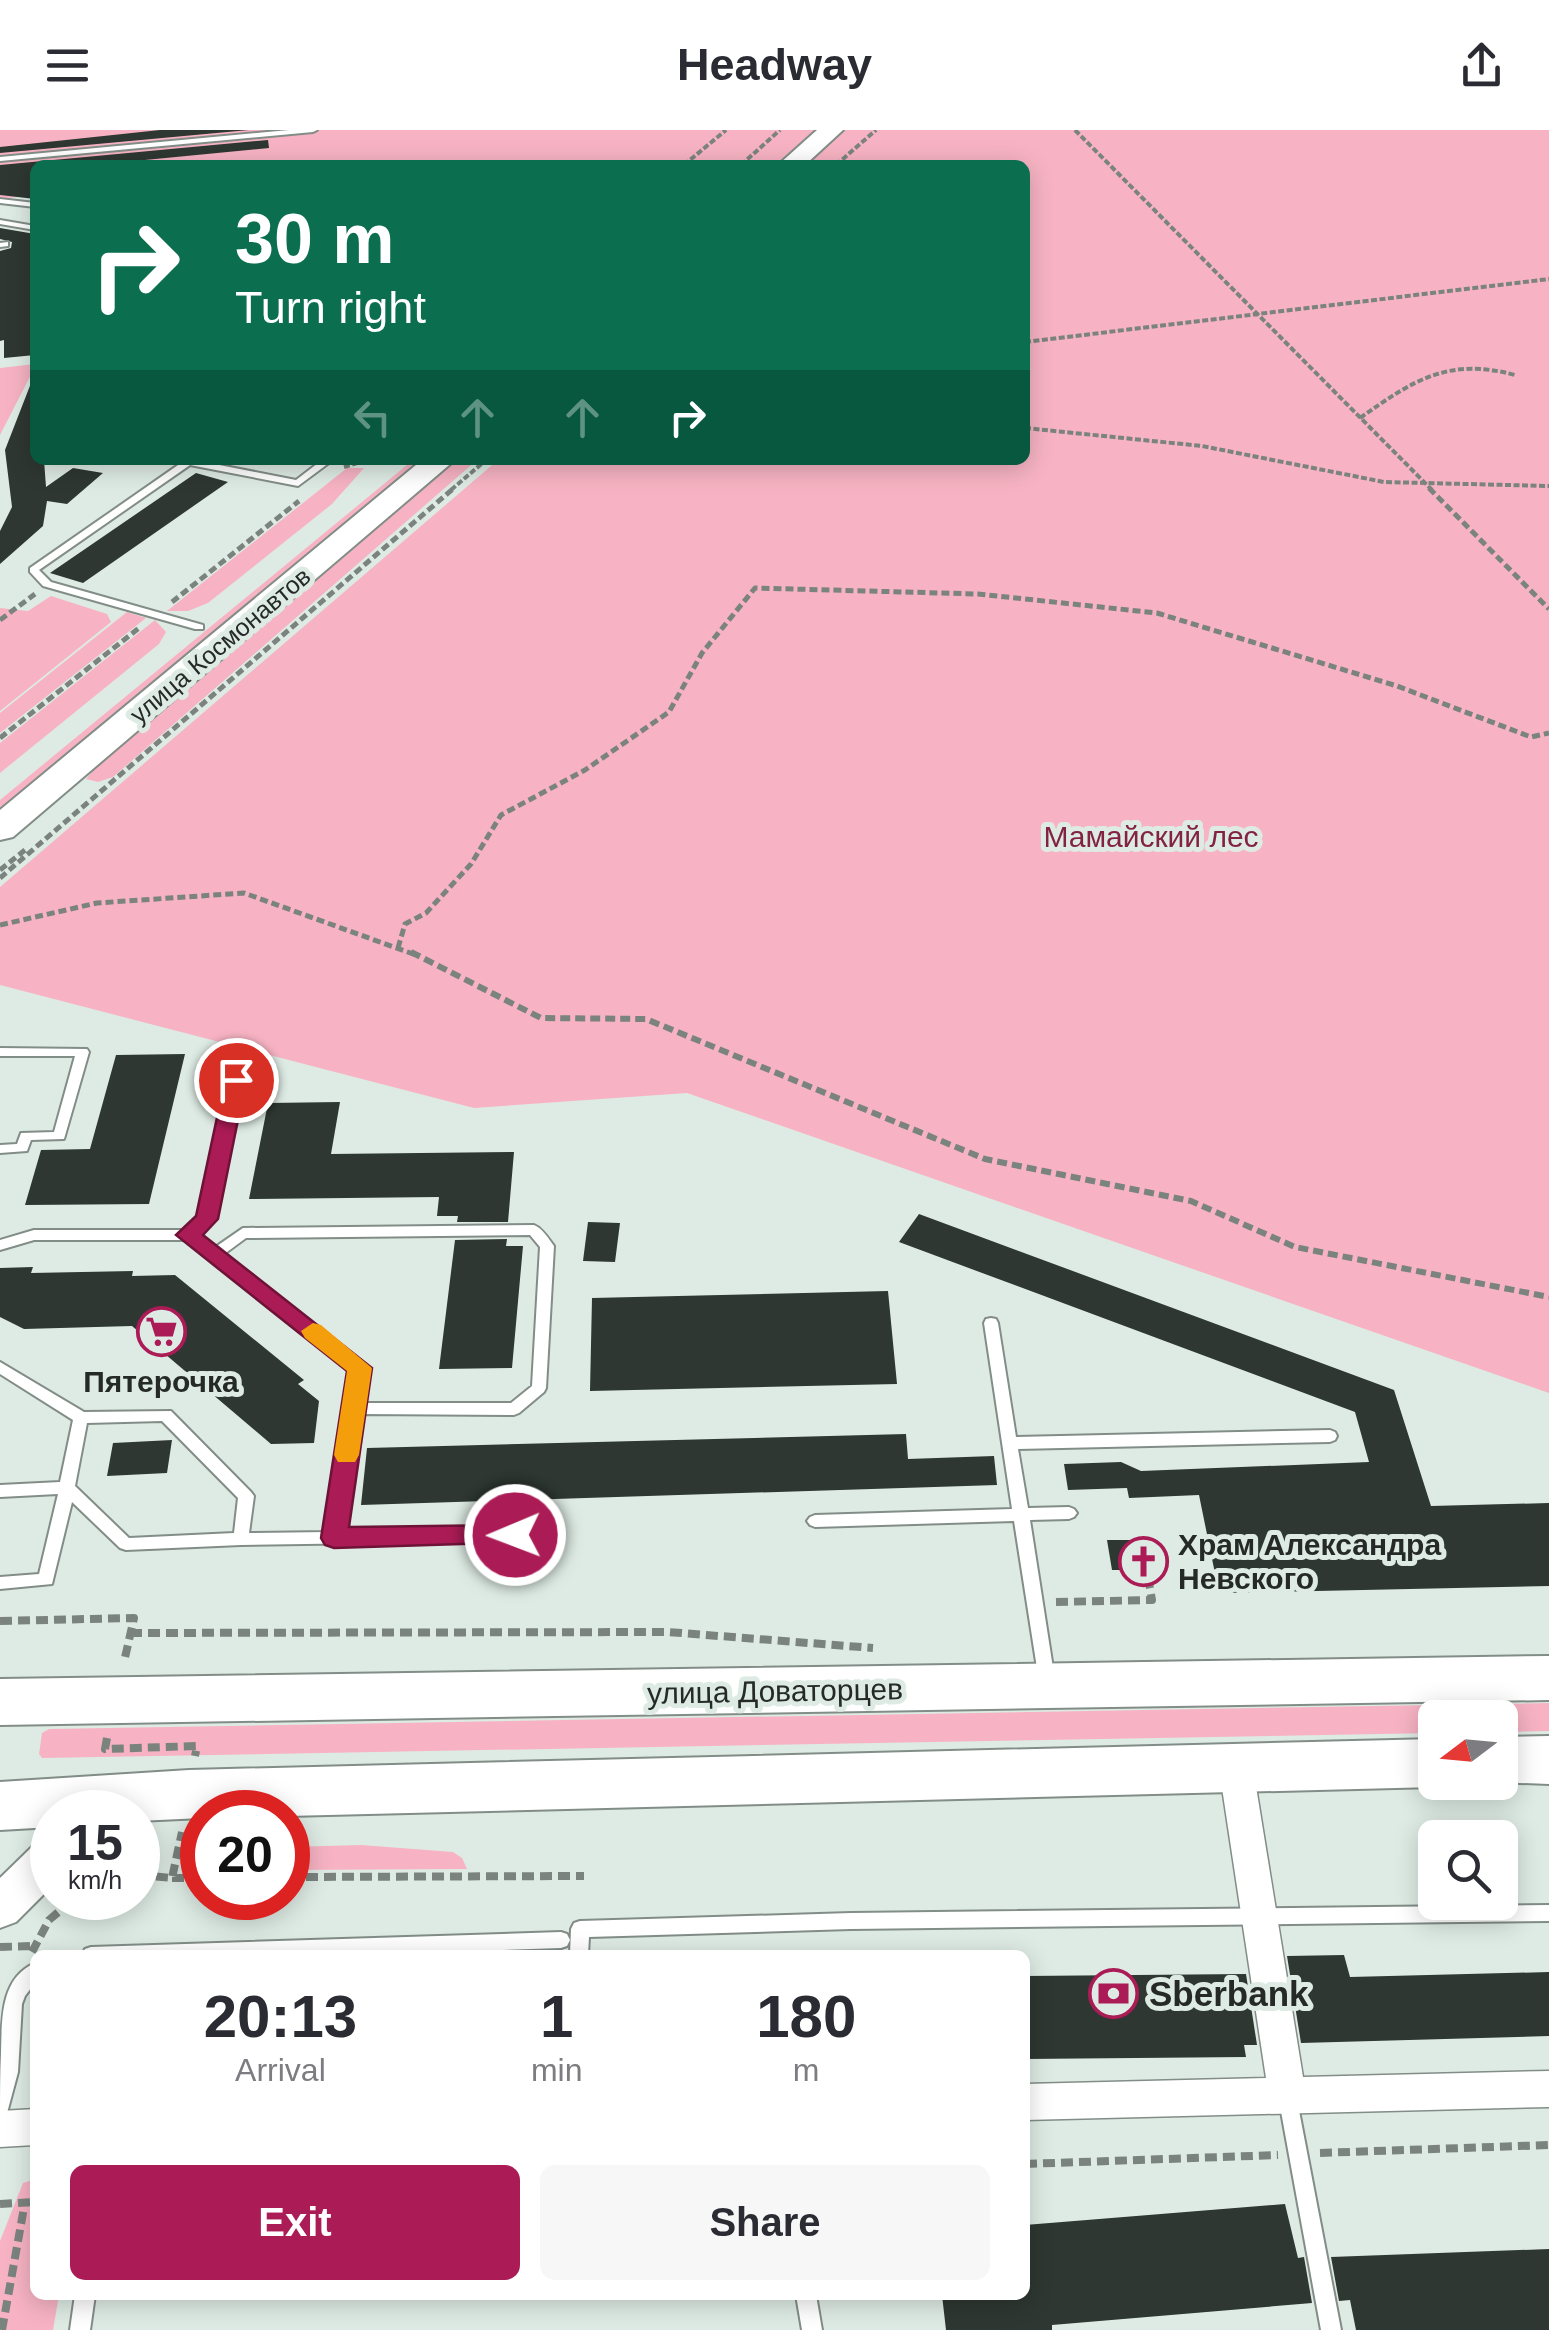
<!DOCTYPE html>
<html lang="en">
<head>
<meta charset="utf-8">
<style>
	:root { --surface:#fff; --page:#f7f7f7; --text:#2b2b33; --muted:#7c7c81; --accent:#ab1b55 }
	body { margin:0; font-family:Helvetica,sans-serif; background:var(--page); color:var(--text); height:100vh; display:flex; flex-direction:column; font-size:38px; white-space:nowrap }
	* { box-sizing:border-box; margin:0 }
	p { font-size:32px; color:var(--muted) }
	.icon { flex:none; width:55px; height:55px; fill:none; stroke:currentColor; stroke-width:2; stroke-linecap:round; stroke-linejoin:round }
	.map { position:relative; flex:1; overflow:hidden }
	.sheet { position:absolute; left:30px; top:1820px; width:1000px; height:350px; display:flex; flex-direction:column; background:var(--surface); border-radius:15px; box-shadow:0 5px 25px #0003 }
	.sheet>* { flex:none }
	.top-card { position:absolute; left:30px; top:30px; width:1000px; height:305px; border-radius:15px; box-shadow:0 5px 25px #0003; background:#0b6e4f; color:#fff; overflow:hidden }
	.needle { width:65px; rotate:254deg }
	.fabs { position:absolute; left:1418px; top:1570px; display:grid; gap:20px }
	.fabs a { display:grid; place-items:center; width:100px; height:100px; border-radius:15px; background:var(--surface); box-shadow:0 5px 25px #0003; font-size:50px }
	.speed { position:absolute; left:30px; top:1660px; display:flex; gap:20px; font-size:50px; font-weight:700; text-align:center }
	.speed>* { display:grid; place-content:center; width:130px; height:130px; border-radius:50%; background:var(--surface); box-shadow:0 5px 25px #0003; line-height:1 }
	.speed small { font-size:25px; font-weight:400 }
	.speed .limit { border:15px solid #d22; background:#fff; color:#111 }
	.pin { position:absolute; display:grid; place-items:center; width:85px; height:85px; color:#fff; margin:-42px; border:5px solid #fff; border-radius:50%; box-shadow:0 2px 10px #0007 }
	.me { position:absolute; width:110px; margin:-55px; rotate:269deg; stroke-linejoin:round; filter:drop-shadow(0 0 8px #0008) }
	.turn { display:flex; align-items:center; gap:35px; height:210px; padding:0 40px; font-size:45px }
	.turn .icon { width:130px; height:130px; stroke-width:2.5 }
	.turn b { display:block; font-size:70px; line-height:85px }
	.lanes { display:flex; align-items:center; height:95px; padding:0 40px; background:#0003; justify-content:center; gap:50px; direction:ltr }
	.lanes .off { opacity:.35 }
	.eta { display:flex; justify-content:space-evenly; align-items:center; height:170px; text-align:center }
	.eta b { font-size:60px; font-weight:700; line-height:70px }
	.button { display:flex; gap:20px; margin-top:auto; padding:20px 40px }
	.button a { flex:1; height:115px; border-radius:15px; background:var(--accent); color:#fff; font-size:40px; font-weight:700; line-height:115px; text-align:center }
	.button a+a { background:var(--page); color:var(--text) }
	header { display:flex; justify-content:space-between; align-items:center; height:130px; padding:0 40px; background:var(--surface); font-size:45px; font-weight:700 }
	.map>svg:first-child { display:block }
</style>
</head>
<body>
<header><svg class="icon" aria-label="menu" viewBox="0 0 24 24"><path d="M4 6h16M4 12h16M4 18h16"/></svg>Headway<svg class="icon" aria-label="share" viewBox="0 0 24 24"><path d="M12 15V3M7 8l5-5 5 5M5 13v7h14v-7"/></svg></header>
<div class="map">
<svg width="1549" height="2200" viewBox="0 0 1549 2200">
	<rect width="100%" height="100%" fill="#deebe4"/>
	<path fill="#f7b3c3" d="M0 0H1549V1263L687 963 474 978 0 855V757L498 330H1025V35H35V65L0 69Z
		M35 234V237L0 305V238Z
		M413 330H428L0 685V670Z
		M454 330H477L113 647 98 652 86 649 116 613Z
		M347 338H364L332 374 208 473 188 481H167Z
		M51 466 107 484 111 492 0 581V478L28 481Z
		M127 482 146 488 0 603V583Z
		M155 490 166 502 159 514 0 643V613Z
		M1549 1573V1601L1500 1602V1588H1435V1603L42 1628 39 1624 42 1603 49 1599Z
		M361 1715 453 1722 462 1728 467 1739 288 1740V1717Z
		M35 2049V2165H59L53 2200H0V2111L23 2053Z"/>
	<path fill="#2e3732" d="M160 0H249L0 23V17Z
		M268 10 269 18 93 35H35V69L0 65V35Z
		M0 98 35 104V225L4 228V210L0 211V121L11 118 12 112 0 109Z
		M33 248 35 330H44L46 357 73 338 103 343 67 374 47 371 43 396 0 434V401L12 377 5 320Z
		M196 343 228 352 83 453 50 443Z
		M185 924 149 1074 25 1075 41 1020 90 1019 116 925Z
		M340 972 331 1024 514 1022 508 1092H457L458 1086H437L439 1067 249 1069 268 973Z
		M919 1084 1394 1260 1431 1376 1549 1373V1456L1219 1463 1199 1365 1129 1368 1127 1358 1068 1360 1064 1334 1121 1332 1141 1341 1369 1332 1355 1282 899 1112Z
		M588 1092 620 1093 615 1132 583 1131Z
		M507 1109 506 1116H523L512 1238 439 1239 455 1110Z
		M33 1137 31 1143 133 1141 132 1146 175 1145 304 1250 298 1254 319 1271 314 1313 271 1314 132 1196 24 1199 0 1187V1138Z
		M888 1161 897 1254 590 1261 592 1168Z
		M906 1304 908 1329 994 1326 997 1355 361 1375 367 1318Z
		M172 1310 167 1343 107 1346 113 1313Z
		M1107 1410H1152L1157 1440H1112Z
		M1344 1825 1350 1847 1549 1842V1906L1301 1913 1287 1826Z
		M1246 1844 1257 1915H1244L1246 1927 1025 1929V1846Z
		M1285 2074 1298 2128 1304 2127 1312 2173 1052 2195V2200H946L942 2165H1025V2095Z
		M1549 2119V2200H1356L1350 2170 1339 2171 1331 2127Z"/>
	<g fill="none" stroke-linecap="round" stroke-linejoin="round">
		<defs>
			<path id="service" d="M289 0H317L313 2 0 31V27Z
				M0 69 35 73V77L0 73Z
				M0 90 35 96V100L0 94Z
				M8 112V116L0 117V113Z
				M175 330H194L296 350 322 330H333L298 356 190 335 39 440 51 452 203 495V499H195L43 456 30 442V438L181 333Z
				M0 918 87 919 89 922 64 1009 31 1010 27 1021 0 1023V1015L17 1014 21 1003 54 1002 75 926H0Z
				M236 945 242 949 214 1089 197 1105 214 1118 243 1098 534 1095C542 1098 549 1109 554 1116L546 1258 544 1262 519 1283 514 1285 360 1284 343 1401 515 1399 520 1401 523 1405 520 1409 515 1411 241 1415 126 1420 120 1418 72 1372 52 1454 0 1459V1447L39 1444 58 1364 0 1367V1355L60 1352 73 1290 0 1244V1232L84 1282 171 1281 251 1362 254 1366 249 1403 327 1402 352 1240 185 1110H34L0 1120V1110L34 1100H185L201 1087 230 949ZM530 1105 540 1117 532 1256 511 1273H362L367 1238 365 1234 223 1125 246 1108ZM162 1291 238 1368 234 1403 129 1408 75 1356 87 1293Z
				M991 1188 996 1189 998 1193 1016 1307 1330 1300 1335 1302 1337 1306 1335 1310 1330 1312 1018 1319 1028 1378 1069 1377 1074 1379 1077 1383 1074 1387 1069 1389 1030 1390 1055 1551 1053 1556 1047 1558 1041 1556 1039 1551 1014 1391 815 1397 810 1395 807 1391 810 1387 815 1385 1012 1379 984 1193 986 1189Z
				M1549 1775V1791L851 1799 589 1807 588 1825H570L571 1799 574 1793 580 1791 851 1783Z
				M561 1802 567 1804 570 1810 567 1816 561 1818 347 1825H82L85 1819 91 1817Z
				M35 1833V1853L25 1866 22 1874 18 1942 7 1983 0 1986C0 1965 0 1944 1 1923 2 1890 0 1848 35 1833Z
				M1287 1956 1294 1959 1296 1965 1341 2200H1321L1278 1965 1280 1959Z
				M75 2165H95L90 2200H70Z
				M796 2165H816L822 2200H802Z"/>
			<path id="minor" d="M1236 1624 1248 1628 1253 1638 1303 1947 1549 1941V1977L1025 1990V1954L1266 1948 1219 1638 1224 1628Z
				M35 1979V2015L0 2017V1981Z"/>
			<path id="tertiary" d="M52 1707V1756L16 1792 0 1798V1748L36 1713Z"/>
			<path id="primary" d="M817 0H843L805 35H778Z
				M422 330H455L13 707 0 710V680Z
				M1549 1526V1570L0 1595V1549Z
				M1549 1606V1654L1494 1652H1500V1607Z
				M1435 1609V1652H1447L1435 1657 288 1686V1682H202V1688L138 1691V1682H52V1697L0 1700V1652L189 1640Z"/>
		</defs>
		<use href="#service" stroke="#828d87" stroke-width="4"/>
		<use href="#minor" stroke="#828d87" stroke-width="3"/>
		<use href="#tertiary" stroke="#828d87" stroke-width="4"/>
		<use href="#primary" stroke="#828d87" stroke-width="4"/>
		<path stroke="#7b837f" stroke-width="4" stroke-dasharray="6 2.5" stroke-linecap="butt" d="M1075 0 1432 360
			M684 35 726 0
			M741 35 780 0
			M836 35 876 0
			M1025 212 1549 149
			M1360 288C1414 250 1448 227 1515 245
			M1025 298 1202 316 1384 352 1549 356
			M344 337 368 330
			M451 360 486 330"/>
		<path stroke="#7b837f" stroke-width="5" stroke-dasharray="8 4" stroke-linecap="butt" d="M1429 358 1549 479
			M172 472 299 371
			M0 490 35 464
			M0 608 139 498
			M0 740 25 720
			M0 748 454 358
			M0 795 97 773 244 763 416 825
			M398 818 405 794 426 783 471 734 501 685 585 640 669 582 702 523 755 458 978 464 1157 483 1397 556 1531 607 1549 603"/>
		<path stroke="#7b837f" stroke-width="6" stroke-dasharray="10 5" stroke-linecap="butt" d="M411 822 541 888 646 889 985 1029 1191 1071 1295 1117 1549 1167"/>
		<path stroke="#7b837f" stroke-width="8" stroke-dasharray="12 6" stroke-linecap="butt" d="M1056 1472 1152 1470 1148 1447
			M0 1491 134 1488 124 1532
			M130 1503 668 1502 873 1518
			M107 1608 105 1619 197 1616 195 1626
			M138 1745 172 1748 182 1702
			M288 1747 584 1746
			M172 1748H202
			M0 1817 32 1816
			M32 1822 49 1790 75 1768
			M1320 2023 1549 2015
			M1025 2034 1278 2025
			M0 2074 35 2072
			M2 2200 25 2072"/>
		<use href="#service" fill="#fff" fill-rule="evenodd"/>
		<use href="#minor" fill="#fff" fill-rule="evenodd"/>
		<use href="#tertiary" fill="#fff" fill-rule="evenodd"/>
		<use href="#primary" fill="#fff" fill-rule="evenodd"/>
	</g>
	<path fill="#ab1b55" stroke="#6f1237" stroke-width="2.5" d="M236 943 246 950 218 1089 203 1105 372 1238 349 1397 515 1395 524 1398 528 1405 524 1412 334 1418 325 1415 321 1408 347 1241 176 1105 196 1086 225 950Z"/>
	<path fill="#f59e0b" d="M313 1193 321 1195 372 1238 359 1325 355 1332H338L334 1325 347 1241 305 1208 301 1201Z"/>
	<defs>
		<symbol id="supermarket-ring" viewBox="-11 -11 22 22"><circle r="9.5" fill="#deebe4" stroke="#ab1b55" stroke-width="1.5"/><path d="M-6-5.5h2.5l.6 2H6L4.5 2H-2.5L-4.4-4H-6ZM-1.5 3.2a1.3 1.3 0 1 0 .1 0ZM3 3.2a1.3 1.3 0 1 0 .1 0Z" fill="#ab1b55"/></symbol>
		<symbol id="church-ring" viewBox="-11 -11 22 22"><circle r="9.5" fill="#deebe4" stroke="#ab1b55" stroke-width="1.5"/><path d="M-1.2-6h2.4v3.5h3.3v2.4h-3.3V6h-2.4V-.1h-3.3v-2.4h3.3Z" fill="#ab1b55"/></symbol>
		<symbol id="bank-ring" viewBox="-11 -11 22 22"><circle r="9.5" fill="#deebe4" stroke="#ab1b55" stroke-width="1.5"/><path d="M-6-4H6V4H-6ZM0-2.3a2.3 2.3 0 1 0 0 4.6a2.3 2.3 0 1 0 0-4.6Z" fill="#ab1b55"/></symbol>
	</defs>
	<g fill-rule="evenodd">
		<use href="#supermarket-ring" x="134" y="1174" width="55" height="55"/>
		<use href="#church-ring" x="1116" y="1404" width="55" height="55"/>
		<use href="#bank-ring" x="1086" y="1836" width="55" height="55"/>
	</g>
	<g text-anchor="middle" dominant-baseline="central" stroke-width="10" stroke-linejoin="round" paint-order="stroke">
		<g font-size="25" fill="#252a28" stroke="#deebe4">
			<text transform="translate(220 515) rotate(-40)">улица Космонавтов</text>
		</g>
		<g font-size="30" fill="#822344" stroke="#deebe4">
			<text x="1151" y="706">Мамайский лес</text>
		</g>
		<g font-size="30" font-weight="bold" fill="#252a28" stroke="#deebe4">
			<text x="161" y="1251">Пятерочка</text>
			<text x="1178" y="1414" text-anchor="start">Храм Александра<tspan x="1178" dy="34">Невского</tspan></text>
		</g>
		<g font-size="30" fill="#252a28" stroke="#deebe4">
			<text transform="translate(775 1561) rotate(-1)">улица Доваторцев</text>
		</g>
		<g font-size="35" font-weight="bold" fill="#252a28" stroke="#deebe4" text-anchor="start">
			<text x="1149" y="1863">Sberbank</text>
		</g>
	</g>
</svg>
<div class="fabs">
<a><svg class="needle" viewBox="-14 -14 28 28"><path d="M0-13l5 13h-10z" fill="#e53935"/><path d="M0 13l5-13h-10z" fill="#7c7c81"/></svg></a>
<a><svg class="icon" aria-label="search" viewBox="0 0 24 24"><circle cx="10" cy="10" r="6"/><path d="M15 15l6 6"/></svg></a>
</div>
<div class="speed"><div>15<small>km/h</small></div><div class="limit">20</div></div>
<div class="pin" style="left:236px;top:950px;background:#d93025"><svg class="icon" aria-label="arrive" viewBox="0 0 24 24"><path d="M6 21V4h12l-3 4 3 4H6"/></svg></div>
<svg class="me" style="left:515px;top:1405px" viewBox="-20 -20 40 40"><circle r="17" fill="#ab1b55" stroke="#fff" stroke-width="3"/><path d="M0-11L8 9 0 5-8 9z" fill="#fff"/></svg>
<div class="top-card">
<div class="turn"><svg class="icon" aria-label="right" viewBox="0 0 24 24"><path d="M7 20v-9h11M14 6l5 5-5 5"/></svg><div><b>30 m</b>Turn right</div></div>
<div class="lanes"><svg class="icon off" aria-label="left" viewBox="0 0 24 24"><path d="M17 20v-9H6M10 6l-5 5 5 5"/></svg><svg class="icon off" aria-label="ahead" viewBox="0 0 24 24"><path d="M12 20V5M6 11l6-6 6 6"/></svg><svg class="icon off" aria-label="ahead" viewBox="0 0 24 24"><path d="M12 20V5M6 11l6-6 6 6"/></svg><svg class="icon" aria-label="right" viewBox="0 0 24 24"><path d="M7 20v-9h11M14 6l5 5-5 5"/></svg></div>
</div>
<section class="sheet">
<div class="eta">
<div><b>20:13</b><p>Arrival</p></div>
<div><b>1</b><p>min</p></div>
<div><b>180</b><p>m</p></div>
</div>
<div class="button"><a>Exit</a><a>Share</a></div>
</section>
</div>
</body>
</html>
